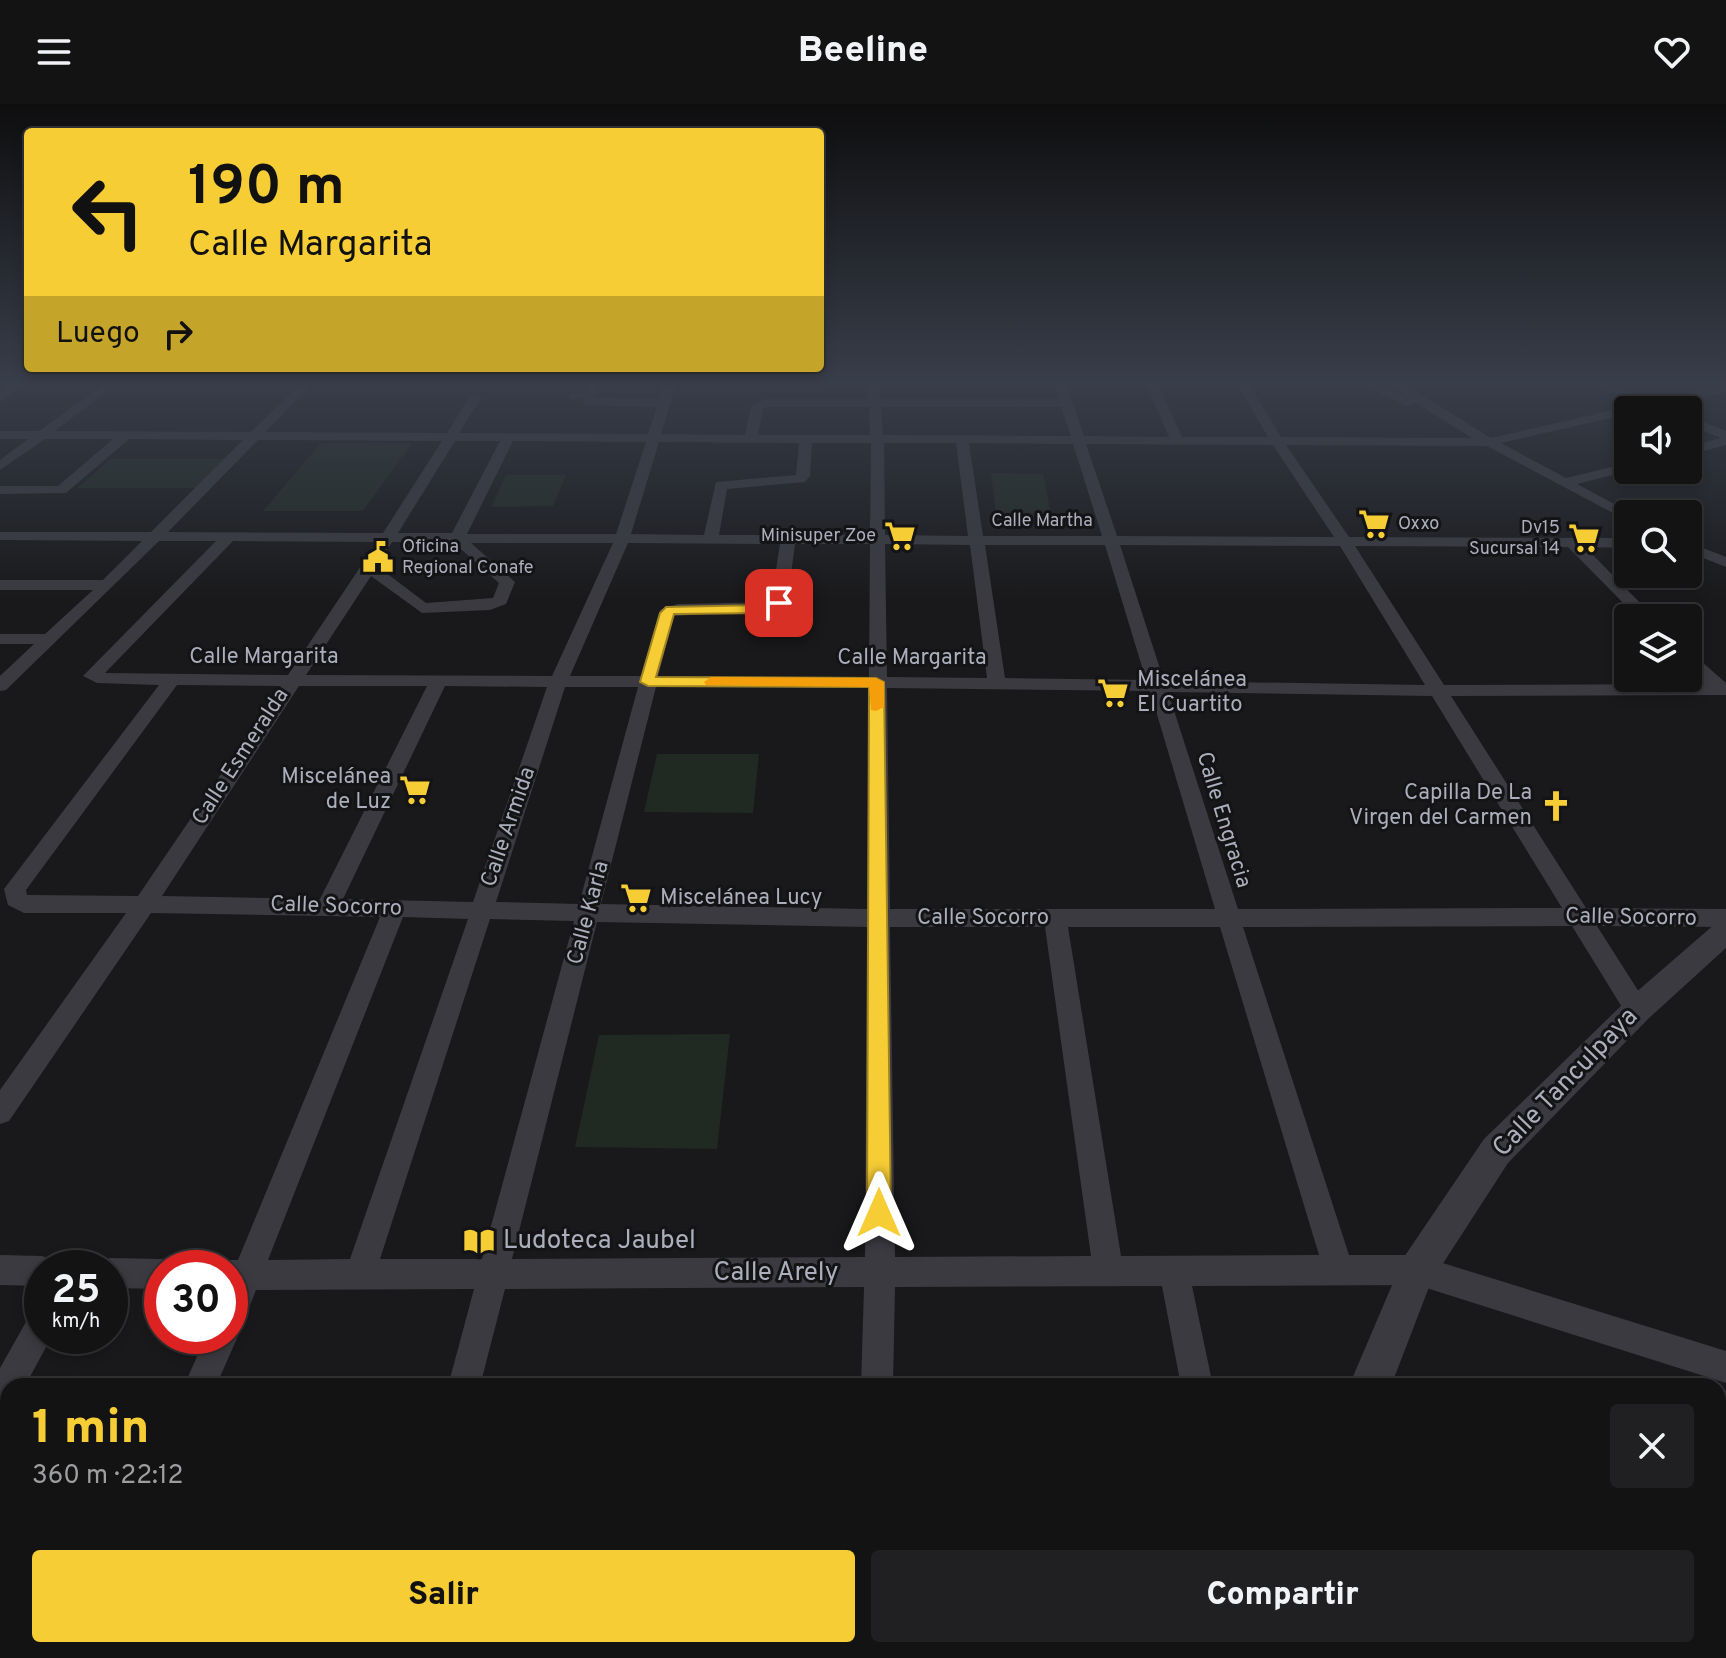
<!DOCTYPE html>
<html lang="es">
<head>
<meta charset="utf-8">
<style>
	:root { --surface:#131314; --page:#202022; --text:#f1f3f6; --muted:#9d9ea0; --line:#323234; --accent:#f7cd35 }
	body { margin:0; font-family:Overpass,sans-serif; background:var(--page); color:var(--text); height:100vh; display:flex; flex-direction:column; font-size:30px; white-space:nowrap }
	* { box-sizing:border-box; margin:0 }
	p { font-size:26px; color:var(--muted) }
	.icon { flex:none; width:44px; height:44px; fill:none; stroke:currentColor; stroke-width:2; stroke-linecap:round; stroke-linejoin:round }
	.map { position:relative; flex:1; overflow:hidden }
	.panel { position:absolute; left:0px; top:1274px; width:1726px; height:280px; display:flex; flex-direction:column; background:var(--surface); border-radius:24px 24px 0 0; box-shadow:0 4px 12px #0003,0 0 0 2px var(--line) }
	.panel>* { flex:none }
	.banner { position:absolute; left:24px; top:24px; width:800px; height:244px; border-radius:8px; box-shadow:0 4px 12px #0003,0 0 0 2px var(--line); background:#f7cd35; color:#111; overflow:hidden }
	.tools { position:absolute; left:1614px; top:292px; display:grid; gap:16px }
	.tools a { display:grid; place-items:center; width:88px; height:88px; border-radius:8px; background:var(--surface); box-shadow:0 4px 12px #0003,0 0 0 2px var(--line); font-size:40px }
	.speed { position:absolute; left:24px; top:1146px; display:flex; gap:16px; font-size:40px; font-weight:700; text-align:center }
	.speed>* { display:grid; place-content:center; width:104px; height:104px; border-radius:50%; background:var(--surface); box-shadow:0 4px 12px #0003,0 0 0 2px var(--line); line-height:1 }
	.speed small { font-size:20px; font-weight:400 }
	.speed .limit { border:12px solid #d22; background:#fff; color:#111 }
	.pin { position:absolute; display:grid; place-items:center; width:68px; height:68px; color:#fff; margin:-34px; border-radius:16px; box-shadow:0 4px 12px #0006 }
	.me { position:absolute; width:88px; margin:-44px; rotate:0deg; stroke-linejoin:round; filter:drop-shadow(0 0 6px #0008) }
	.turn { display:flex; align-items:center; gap:28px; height:168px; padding:0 32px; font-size:36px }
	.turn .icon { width:104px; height:104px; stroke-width:2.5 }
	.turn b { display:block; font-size:56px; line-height:68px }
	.then { display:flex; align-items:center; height:76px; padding:0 32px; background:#0003; gap:16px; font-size:30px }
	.round { display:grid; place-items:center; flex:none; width:84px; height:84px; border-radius:8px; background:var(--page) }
	.headline { display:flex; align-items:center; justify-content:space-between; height:136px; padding:0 32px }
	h1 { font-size:48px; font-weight:800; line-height:60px; color:var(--accent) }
	.button { display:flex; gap:16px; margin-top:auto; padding:16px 32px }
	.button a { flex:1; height:92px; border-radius:8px; background:var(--accent); color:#111; font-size:32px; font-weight:800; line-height:92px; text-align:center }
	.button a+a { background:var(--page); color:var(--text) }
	header { display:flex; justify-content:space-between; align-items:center; height:104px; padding:0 32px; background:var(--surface); font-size:36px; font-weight:800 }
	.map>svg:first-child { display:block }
</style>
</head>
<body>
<header><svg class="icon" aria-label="menu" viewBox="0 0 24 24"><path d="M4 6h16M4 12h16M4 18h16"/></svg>Beeline<svg class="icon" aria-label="heart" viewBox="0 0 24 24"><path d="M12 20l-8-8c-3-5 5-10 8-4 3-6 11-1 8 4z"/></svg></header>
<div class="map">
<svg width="1726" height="1554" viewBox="0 0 1726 1554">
	<rect width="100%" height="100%" fill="#19191b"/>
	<path fill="#202922" d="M321 339H412L363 407H263Z
		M111 355H229L199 384H77Z
		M991 369 1043 370 1051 410 996 409Z
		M506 371H566L553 402 491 403Z
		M657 650H759L753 709 644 708Z
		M730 930 717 1045 575 1043 599 931Z"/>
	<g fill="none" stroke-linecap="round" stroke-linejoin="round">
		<path fill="#3a3a40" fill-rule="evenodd" d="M588 289 591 290V294L572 295 568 292 572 289Z"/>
		<path fill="#3a3a40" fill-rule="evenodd" d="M13 280H26L0 298V288Z
			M104 280H117L55 327 251 328 300 280H312L265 328 447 329 471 291 475 290 481 294 459 329 648 330 657 303 583 301 587 280H599L594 294 659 295 664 280H676L661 330 745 331 751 303 764 295H868L867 280H879L880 295H1059L1054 280H1066L1084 332 1169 333 1146 280H1158L1182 333H1268L1237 280H1249L1281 333 1472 334 1416 299 1406 302 1361 280H1376L1409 294 1390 280H1404L1491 334 1639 300 1594 280H1610L1653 297 1726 280V288L1646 306H1628V310L1501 339 1566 374 1628 359V366H1632L1577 380 1633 410H1628V417L1487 342 1286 341 1349 433 1628 434V444L1585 443 1655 514H1638L1568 443 1355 442 1444 581 1703 580 1688 565V550L1694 551 1726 579V591L1451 592 1586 804 1726 805V823L1597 822 1646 899 1649 906 1646 913 1637 916 1628 913 1572 822 1243 823 1349 1151H1417L1726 1247V1279L1417 1181 1192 1182 1213 1282H1181L1162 1182 895 1183 893 1282H861L864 1183 505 1185 480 1282H448L474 1185 256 1186 241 1224 235 1226 238 1232 216 1282H184L206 1232H230V1164H218L230 1156H238L380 813 151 809 9 1017 0 1020V986L126 809H24L8 801 4 785 159 581 97 579 83 572 216 437H159L6 586 0 587V572L34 540H0V530H45L93 486H0V476H103L142 437 0 436V428H151L243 336 129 335 66 389 0 390V382H58L113 335H45L0 366V356L28 335H0V327H39ZM766 303H869L870 331H758L763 305ZM881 303H1061L1071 332 883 331ZM258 336 442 337 383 429 168 428ZM455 337H500L452 429H398ZM513 337 646 338 616 430H467ZM659 338 799 339 796 371 716 378 704 431 631 430ZM812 339H871L870 431H719L727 385 805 378 810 372ZM884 339H956L968 432 885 431ZM969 339 1073 340 1102 432H983ZM1086 340 1273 341 1334 433 1117 432ZM233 437 377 438 288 571 105 569ZM392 438H453L499 479 493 494 426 499 377 462ZM471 439H613L552 572 306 571 371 472 422 509 490 506 506 500 515 478ZM628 439 780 440 771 498 678 500 660 506 641 572H570ZM795 440H870L869 573 658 572 674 512 781 506 787 499ZM885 440 970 441 987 574 887 573ZM985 441H1105L1146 576 1005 574ZM1120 441 1340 442 1425 581 1164 577ZM177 581 281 582 138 792 27 791 26 786ZM299 582H427L320 795 162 792ZM445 582 547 583 473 798 343 795ZM565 583H638L579 800 496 798ZM656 583 869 584 867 805 601 800ZM887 584 1150 587 1215 805H890ZM1168 588 1432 592 1562 804 1238 805ZM403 813 468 815 350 1155 268 1156ZM490 815 574 817 482 1155H380ZM597 818 867 823 865 1153 512 1155ZM890 823H1045L1091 1152 895 1153ZM1068 823H1220L1319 1151 1121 1152Z
			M1688 312 1726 327V341L1688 351V343L1721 334 1688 321Z
			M1688 438 1726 453V463L1688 448Z
			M0 1151 42 1152 53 1156 56 1164H42V1182L0 1181Z
			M110 1154 162 1155 173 1159 175 1164H162V1185L110 1184V1164H97L99 1158Z
			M42 1204V1232H52L25 1282H8V1309L0 1312V1264L31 1209Z
			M65 1546H104L101 1554H62Z
			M374 1546H412L410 1554H372Z
			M851 1546H889V1554H851Z
			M1069 1546H1107L1108 1554H1070Z"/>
		<path fill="#3a3a40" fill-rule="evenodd" d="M1726 816V844L1648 915 1508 1059 1431 1178 1391 1282H1349L1404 1153 1484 1035 1626 897 1716 819Z
			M1718 1520 1726 1523V1554H1698L1695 1546H1718Z
			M1219 1546H1268L1265 1554H1216Z"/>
	</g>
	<linearGradient id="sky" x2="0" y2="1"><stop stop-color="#0e0e0f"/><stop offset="0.56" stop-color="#383e4a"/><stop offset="1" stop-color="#383e4a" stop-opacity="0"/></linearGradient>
	<rect width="1726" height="497" fill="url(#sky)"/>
	<path fill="#f7cd35" stroke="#a18522" stroke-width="2" d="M779 495 784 497V502L768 509 674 510 656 573 876 574 884 578 891 1109 888 1118 879 1121 871 1118 867 1109 869 583 648 582 640 578 660 509 666 503 765 501Z"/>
	<path fill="#f59e0b" d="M711 573 876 574 884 578V603L876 607 871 606 869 583 706 581 704 578Z"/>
	<defs>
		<symbol id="supermarket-bare" viewBox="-9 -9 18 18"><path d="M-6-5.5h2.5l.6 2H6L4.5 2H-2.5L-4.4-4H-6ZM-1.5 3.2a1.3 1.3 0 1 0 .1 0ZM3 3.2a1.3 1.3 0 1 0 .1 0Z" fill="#f7cd35" stroke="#141416" stroke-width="2.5" paint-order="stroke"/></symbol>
		<symbol id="civic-bare" viewBox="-9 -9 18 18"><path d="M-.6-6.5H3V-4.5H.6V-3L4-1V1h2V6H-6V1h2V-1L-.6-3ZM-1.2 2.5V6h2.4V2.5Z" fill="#f7cd35" stroke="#141416" stroke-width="2.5" paint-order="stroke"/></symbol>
		<symbol id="church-bare" viewBox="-9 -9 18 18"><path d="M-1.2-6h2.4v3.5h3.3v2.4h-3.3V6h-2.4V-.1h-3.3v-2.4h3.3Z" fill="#f7cd35" stroke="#141416" stroke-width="2.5" paint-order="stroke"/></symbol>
		<symbol id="library-bare" viewBox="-9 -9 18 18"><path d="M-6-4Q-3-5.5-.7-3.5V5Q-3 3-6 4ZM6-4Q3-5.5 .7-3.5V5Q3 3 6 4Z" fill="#f7cd35" stroke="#141416" stroke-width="2.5" paint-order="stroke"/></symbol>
	</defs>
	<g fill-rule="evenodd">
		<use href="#supermarket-bare" x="1352" y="398" width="44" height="44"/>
		<use href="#supermarket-bare" x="878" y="410" width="44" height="44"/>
		<use href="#supermarket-bare" x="1562" y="412" width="44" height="44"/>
		<use href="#civic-bare" x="356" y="431" width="44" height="44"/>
		<use href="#supermarket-bare" x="1091" y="567" width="44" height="44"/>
		<use href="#supermarket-bare" x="393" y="664" width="44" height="44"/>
		<use href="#church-bare" x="1534" y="680" width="44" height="44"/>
		<use href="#supermarket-bare" x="614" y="772" width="44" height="44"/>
		<use href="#library-bare" x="457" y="1115" width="44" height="44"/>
	</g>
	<g text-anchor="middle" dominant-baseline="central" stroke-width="6" stroke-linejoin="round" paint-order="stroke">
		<g font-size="18" fill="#abaebb" stroke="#141416">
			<text x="1042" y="417">Calle Martha</text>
		</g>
		<g font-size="18" fill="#abaebb" stroke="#141416" text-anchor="start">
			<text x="1398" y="420">Oxxo</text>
			<text x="1560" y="424" text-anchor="end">Dv15<tspan x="1560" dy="21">Sucursal 14</tspan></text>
			<text x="876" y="432" text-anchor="end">Minisuper Zoe</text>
			<text x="402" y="443">Oficina<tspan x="402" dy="21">Regional Conafe</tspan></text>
		</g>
		<g font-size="22" fill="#abaebb" stroke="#141416">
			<text x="264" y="553">Calle Margarita</text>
			<text x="912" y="554">Calle Margarita</text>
			<text transform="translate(241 653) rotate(-57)">Calle Esmeralda</text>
			<text transform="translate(1223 716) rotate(73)">Calle Engracia</text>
			<text transform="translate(509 723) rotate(-71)">Calle Armida</text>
			<text transform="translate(336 803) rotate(2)">Calle Socorro</text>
			<text transform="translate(589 809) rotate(-75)">Calle Karla</text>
			<text x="983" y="814">Calle Socorro</text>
			<text transform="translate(1631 814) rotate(1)">Calle Socorro</text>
		</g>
		<g font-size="22" fill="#abaebb" stroke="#141416" text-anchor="start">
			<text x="1137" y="576">Miscelánea<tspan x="1137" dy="25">El Cuartito</tspan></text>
			<text x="391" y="673" text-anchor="end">Miscelánea<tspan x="391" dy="25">de Luz</tspan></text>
			<text x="1532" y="689" text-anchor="end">Capilla De La<tspan x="1532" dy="25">Virgen del Carmen</tspan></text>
			<text x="660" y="794">Miscelánea Lucy</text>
		</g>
		<g font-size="26" fill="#abaebb" stroke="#141416">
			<text transform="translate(1566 979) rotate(-46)">Calle Tanculpaya</text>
			<text x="776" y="1169">Calle Arely</text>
		</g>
		<g font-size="26" fill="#abaebb" stroke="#141416" text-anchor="start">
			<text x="503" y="1137">Ludoteca Jaubel</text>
		</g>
	</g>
</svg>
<div class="tools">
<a><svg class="icon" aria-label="sound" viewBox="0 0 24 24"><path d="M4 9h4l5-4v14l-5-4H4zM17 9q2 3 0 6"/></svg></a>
<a><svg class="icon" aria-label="search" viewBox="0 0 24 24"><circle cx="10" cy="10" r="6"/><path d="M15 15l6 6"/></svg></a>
<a><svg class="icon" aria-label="layers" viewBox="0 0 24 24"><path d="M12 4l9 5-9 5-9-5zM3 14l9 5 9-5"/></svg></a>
</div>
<div class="speed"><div>25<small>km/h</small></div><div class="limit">30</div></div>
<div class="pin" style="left:779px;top:499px;background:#d93025"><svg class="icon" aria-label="arrive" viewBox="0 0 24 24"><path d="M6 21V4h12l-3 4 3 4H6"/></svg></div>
<svg class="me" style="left:879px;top:1109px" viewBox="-20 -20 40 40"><path d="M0-17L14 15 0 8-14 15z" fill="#f7cd35" stroke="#fff" stroke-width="4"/></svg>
<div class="banner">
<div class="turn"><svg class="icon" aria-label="left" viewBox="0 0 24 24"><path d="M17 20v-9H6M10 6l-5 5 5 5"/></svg><div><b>190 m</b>Calle Margarita</div></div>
<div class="then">Luego<svg class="icon" aria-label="right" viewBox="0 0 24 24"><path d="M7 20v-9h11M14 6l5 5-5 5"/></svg></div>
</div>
<section class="panel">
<div class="headline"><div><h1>1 min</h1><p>360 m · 22:12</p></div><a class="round"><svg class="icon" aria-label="close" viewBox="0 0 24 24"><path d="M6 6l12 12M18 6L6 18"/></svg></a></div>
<div class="button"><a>Salir</a><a>Compartir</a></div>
</section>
</div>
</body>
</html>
